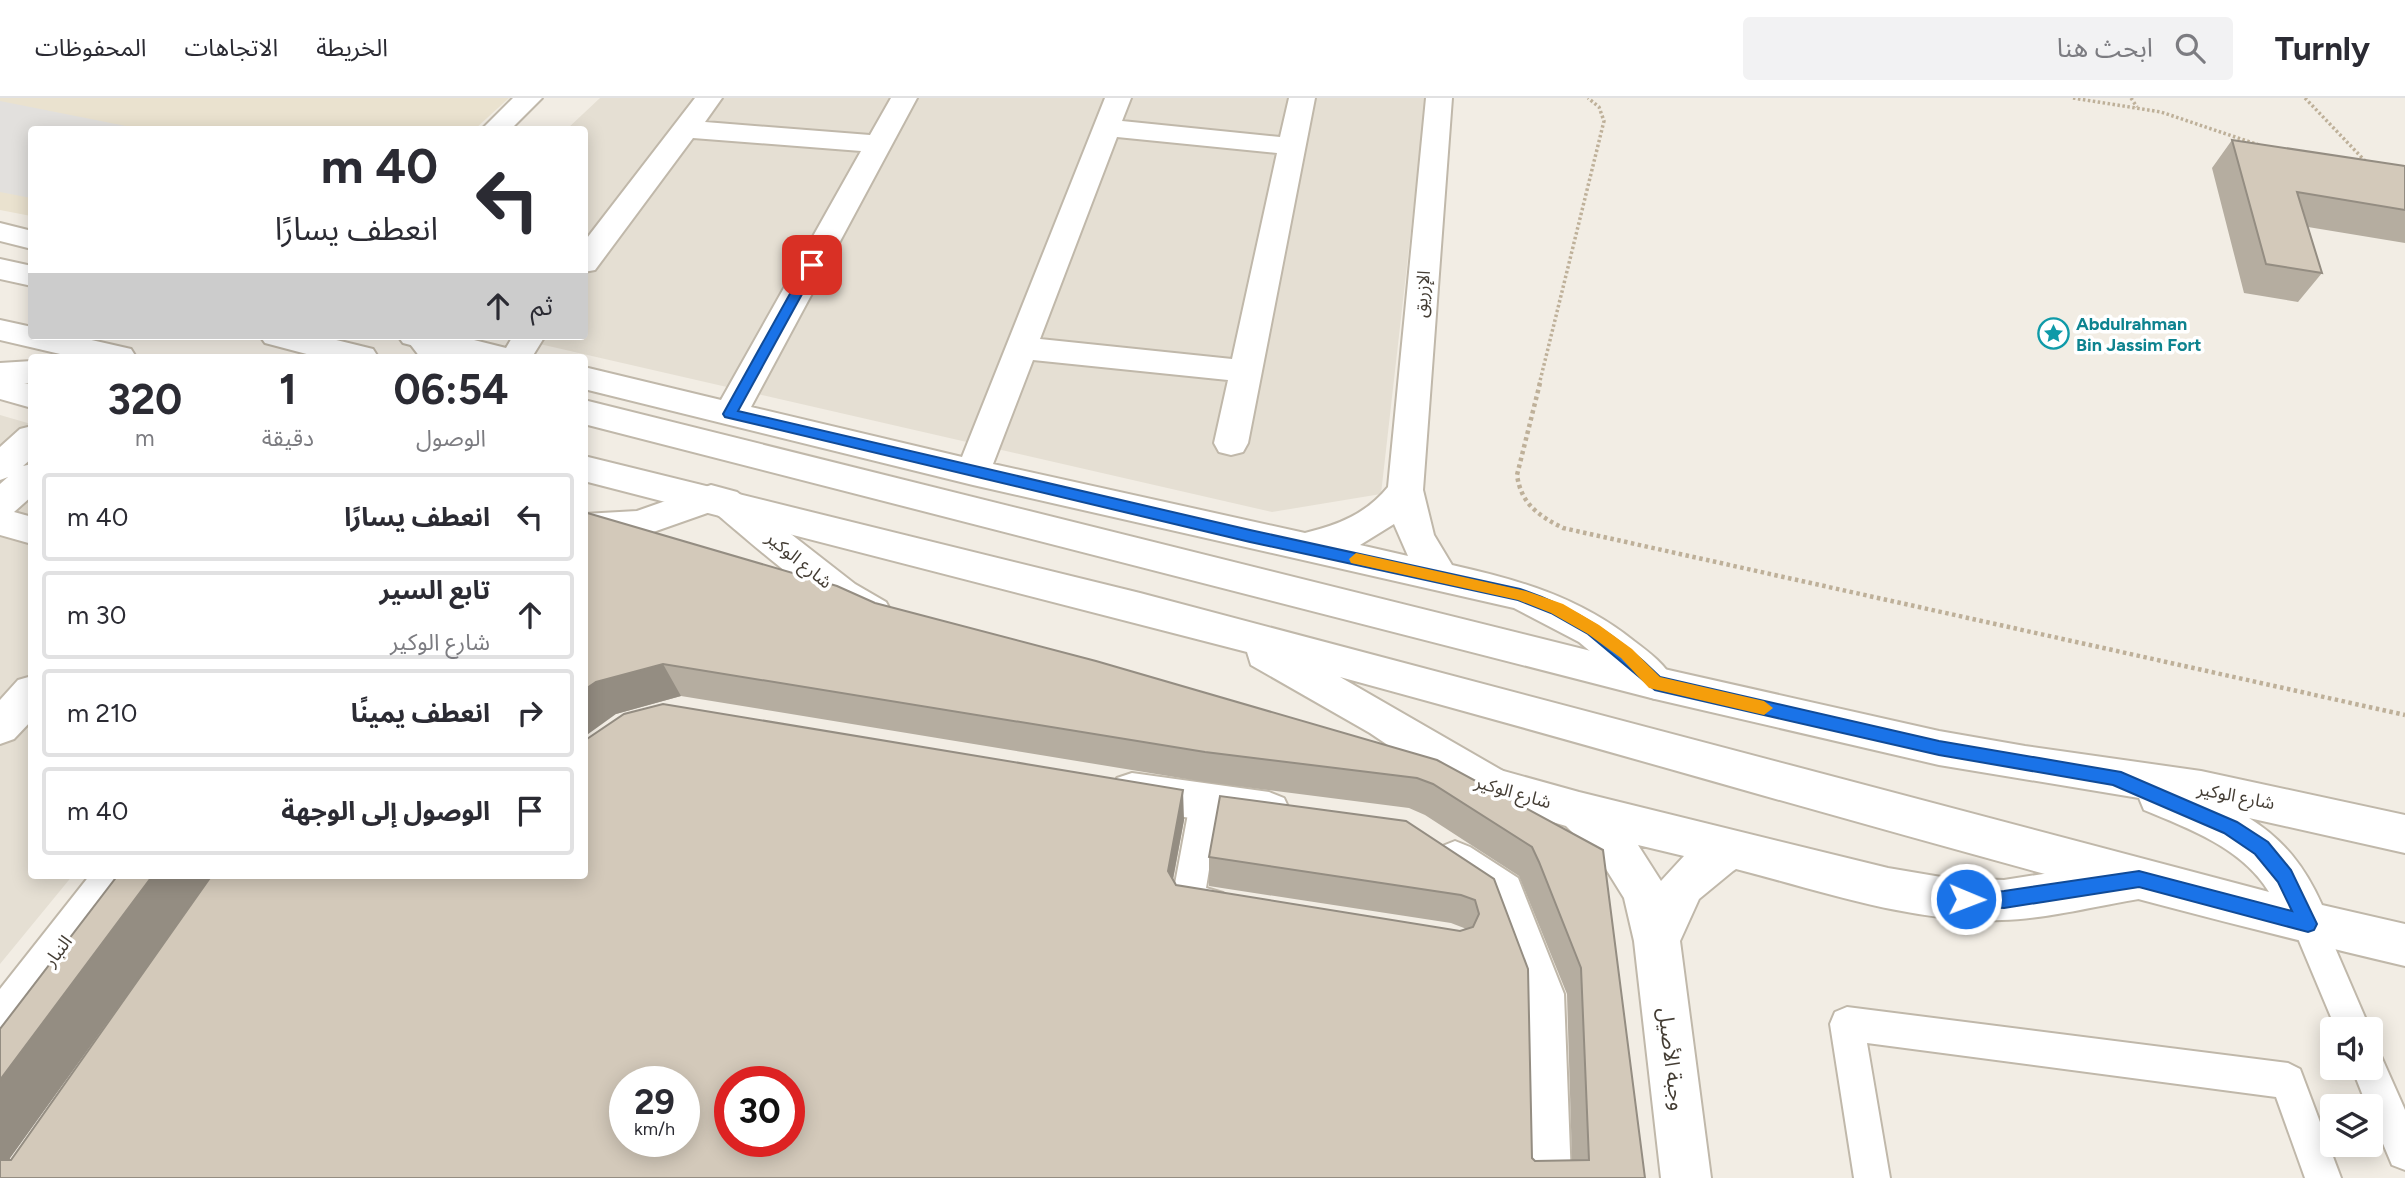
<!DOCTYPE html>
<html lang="ar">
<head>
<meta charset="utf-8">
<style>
	:root { --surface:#fff; --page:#f2f2f3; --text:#2b2b33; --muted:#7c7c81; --line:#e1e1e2 }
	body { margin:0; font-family:Figtree,"Noto Sans Arabic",sans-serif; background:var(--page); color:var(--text); direction:rtl; height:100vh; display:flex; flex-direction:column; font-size:26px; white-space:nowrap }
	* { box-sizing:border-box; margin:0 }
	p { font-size:23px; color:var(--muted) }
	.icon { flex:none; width:38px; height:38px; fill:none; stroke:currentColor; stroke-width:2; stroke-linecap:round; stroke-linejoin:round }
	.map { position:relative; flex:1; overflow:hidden; direction:ltr }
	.panel { position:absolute; left:28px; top:256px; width:560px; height:525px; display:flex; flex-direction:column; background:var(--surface); border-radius:7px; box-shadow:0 4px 18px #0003; direction:rtl }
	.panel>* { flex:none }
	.top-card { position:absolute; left:28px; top:28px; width:560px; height:214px; border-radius:7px; box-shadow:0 4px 18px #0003; direction:rtl; background:#fff; color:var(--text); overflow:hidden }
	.fabs { position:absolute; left:2320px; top:919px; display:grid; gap:14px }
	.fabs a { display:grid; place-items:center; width:63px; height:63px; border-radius:7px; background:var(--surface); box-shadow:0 4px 18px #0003; font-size:35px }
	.speed { position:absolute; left:609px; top:968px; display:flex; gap:14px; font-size:35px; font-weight:700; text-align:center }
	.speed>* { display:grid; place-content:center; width:91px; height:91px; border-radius:50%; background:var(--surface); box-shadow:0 4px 18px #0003; line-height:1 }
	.speed small { font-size:18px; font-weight:400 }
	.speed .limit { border:10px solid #d22; background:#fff; color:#111 }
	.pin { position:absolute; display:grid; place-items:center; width:60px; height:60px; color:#fff; margin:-30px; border-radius:14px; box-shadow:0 4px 10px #0006 }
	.me { position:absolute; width:77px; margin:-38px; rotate:91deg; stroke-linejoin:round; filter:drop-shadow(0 0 5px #0008) }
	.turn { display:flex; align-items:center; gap:24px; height:147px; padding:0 35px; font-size:32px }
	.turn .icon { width:91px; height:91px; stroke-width:2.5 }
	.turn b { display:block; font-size:49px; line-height:60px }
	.then { display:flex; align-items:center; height:66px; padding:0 35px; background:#0003; gap:14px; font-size:26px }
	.eta { display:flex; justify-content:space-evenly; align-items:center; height:119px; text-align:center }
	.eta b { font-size:42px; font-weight:700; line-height:49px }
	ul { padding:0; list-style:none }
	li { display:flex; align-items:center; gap:21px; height:88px; margin:0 14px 10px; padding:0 21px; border:4px solid var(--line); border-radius:7px }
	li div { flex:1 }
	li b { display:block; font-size:26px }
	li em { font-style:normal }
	header { display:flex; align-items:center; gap:42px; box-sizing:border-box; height:98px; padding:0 35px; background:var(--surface); border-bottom:2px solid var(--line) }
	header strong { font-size:33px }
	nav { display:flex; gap:38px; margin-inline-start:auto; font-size:24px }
	.search { width:490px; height:63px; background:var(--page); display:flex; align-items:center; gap:18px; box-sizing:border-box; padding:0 24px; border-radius:7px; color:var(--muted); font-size:26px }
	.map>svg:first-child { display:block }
</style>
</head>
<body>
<header>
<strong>Turnly</strong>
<div class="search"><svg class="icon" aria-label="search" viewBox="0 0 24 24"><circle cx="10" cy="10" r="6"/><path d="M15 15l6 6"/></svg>ابحث هنا</div>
<nav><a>الخريطة</a><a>الاتجاهات</a><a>المحفوظات</a></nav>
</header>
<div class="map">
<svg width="2405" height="1080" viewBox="0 0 2405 1080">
	<rect width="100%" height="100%" fill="#f2ede4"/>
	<path fill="#e5dfd3" d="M600 0H1426L1381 396 1272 414 505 238H584V32L567 31Z
		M0 317 31 326 32 777H73L0 866Z"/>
	<path fill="#eae2cf" d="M0 0H509L475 31 32 32 31 118 0 112Z"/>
	<path fill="#e2e0dd" d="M0 3 141 31 32 32 31 100 0 94Z"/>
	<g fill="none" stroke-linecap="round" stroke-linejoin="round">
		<defs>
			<path id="service" d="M1205 692 1216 696 1220 705 1206 790 1223 795 1228 806 1223 817 1212 821 1177 812 1172 802 1190 705 1194 696Z
				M2308 811 2320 815 2370 931H2336L2292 826 2296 815Z
				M1847 909 2288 965 2300 971 2341 1080H2305L2276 999 1867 945 1890 1080H1854L1830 926 1835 914Z
				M2371 954 2381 958 2405 1012V1072L2392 1067 2371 1017V1008H2367L2352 970H2371Z"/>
			<path id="minor" d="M513 0H542L510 32H481Z
				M695 0H722L705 24 870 37 891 0H917L751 309 962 359 1105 0H1131L1122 23 1280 39 1289 0H1315L1248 345 1243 354 1231 357 1219 354 1214 345 1228 282 1033 262 993 366 1305 435C1338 427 1366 416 1388 389L1426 0H1452L1423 392 1434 437 1452 467C1519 482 1579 499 1634 543 1650 555 1666 567 1675 585L1669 596 1655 601 1641 596 1579 544 1514 510 973 387 584 291V269L721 302 861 53 693 40 595 172 584 174V144ZM1117 39 1277 55 1232 261 1040 241ZM1394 426 1408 458 1360 447Z
				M0 125 32 133V151L0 143Z
				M398 238H458L506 250 513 238H545L532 259H456L403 245Z
				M0 279 32 287V310L0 301Z
				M32 328V360L23 368 32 366V398L14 414 32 419V446L0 437V386L8 379 0 382V349L20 331Z
				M711 387 737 394 855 486 886 504 892 515 886 526C881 527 876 530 871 529 841 525 741 436 713 413L639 439 584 443V416L637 413Z
				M32 578V622L14 641 0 646V602L18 582Z
				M1457 660 1579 694 1888 770 1947 780 2004 782 2139 761 2154 767 2161 781 2154 795 2139 801C2095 808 2047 821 2002 822 1912 825 1822 793 1736 771L1733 773 1699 801 1680 843 1711 1080H1661L1634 843 1624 800 1601 763 1566 728 1442 691 1436 678 1442 665ZM1638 747 1684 758 1661 783Z
				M1132 675 1269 694 1284 700 1290 713 1284 726 1269 732 1132 711 1117 706 1111 693 1117 680Z
				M1455 743 1470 749 1518 780 1564 896 1571 1080H1521L1518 896 1485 807 1440 777 1433 763 1440 749Z
				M90 777H138L131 791 17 945 0 952V891Z"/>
			<path id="tertiary" d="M0 161 32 168V188L0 181Z
				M0 222 32 229V238H74L131 251 136 259H73L0 242Z
				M260 238H320L373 251 378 259H318L265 245Z
				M404 238H437L455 259H420Z
				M32 263V285L0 287V265Z
				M584 302 1655 569 1939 633 2025 648 2201 673 2405 717V755L2249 720C2284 742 2305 769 2322 807L2405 826V868C2048 784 1695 675 1340 579L1503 673 1509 686 1503 699 1488 704 1419 668 1370 635 1251 567 1247 554 584 383V358L1140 495 2269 794C2242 750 2190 731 2144 712L2139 700 1939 667 1655 601 584 326Z"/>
		</defs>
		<use href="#service" stroke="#c0b8aa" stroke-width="4"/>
		<use href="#minor" stroke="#c0b8aa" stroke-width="4"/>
		<use href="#tertiary" stroke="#c0b8aa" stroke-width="4"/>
		<path stroke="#beb099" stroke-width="3.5" stroke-dasharray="2.5 2.5" stroke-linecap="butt" d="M2073 0 2161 14 2259 47
			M2131 0 2137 9
			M2305 0 2368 66
			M1539 287 1604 23 1599 9 1588 0"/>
		<path stroke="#beb099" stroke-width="4.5" stroke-dasharray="3.5 3.5" stroke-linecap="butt" d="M1540 285 1517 377C1521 406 1539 418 1563 430L2405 617"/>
		<use href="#service" fill="#fff" fill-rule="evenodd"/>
		<use href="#minor" fill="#fff" fill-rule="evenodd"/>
		<use href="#tertiary" fill="#fff" fill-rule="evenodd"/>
	</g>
	<path fill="#b5ada0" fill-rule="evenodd" d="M2232 42 2405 68V145L2308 129 2322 175 2298 204 2244 195 2212 70Z
		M584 414 875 505 1437 662 1603 752 1645 1080H0L118 777H584L1184 722 1173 782 1176 787 1460 833 1465 831 1464 830 1451 825 1209 788V759L1494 781 1532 1060 1535 1063 1572 1062 1567 896 1519 778 1425 717 1409 710 1205 684 681 598 616 616ZM178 826 11 1062H10V1060Z"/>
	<path fill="#948d82" d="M663 566 681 598 616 616 584 639V592L596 584Z
		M1183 692 1184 722 1169 802 1168 773Z
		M153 777H213L10 1060 3 1080H0V982Z"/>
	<path fill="#d3c9ba" stroke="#948d82" stroke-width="2" fill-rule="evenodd" d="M2232 42 2405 68V112L2297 94 2322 175 2266 166Z
		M584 414 837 488 875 505 1096 563 1437 662 1603 752 1645 1080H0V1062H11L212 777H584V643L624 616 663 606 1183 692 1168 773 1176 787 1460 833 1473 829 1479 816 1475 802 1461 797 1209 759 1220 698 1406 723 1494 781 1528 871 1532 1060 1535 1063 1589 1062 1581 870 1539 764 1532 749 1433 686 1417 680 1205 654 663 566 596 584 584 592ZM625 984H684V1043H625ZM730 984H789V1043H730Z
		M118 777H153L0 982V931Z"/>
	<path fill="#1a73e8" stroke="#114b97" stroke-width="2" d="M812 163 818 167 738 313 1250 432 1520 491C1575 509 1619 538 1660 579L1939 643 2121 674 2237 724 2268 744 2291 772 2317 826 2314 832 2308 834 2139 789 2004 810 1959 807 1957 801 1959 795 2004 793 2139 773 2292 813 2278 784 2255 756 2224 735 2113 687 1939 657 1655 592 1588 536 1551 515 1518 502 1250 444 725 319 723 316 806 167Z"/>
	<path fill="#f59e0b" d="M1356 455 1526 493 1563 506 1599 527 1632 551 1660 579 1764 603 1773 610 1764 617 1649 590 1621 560 1588 536 1551 515 1518 502 1351 465 1349 461Z"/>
	<defs>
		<symbol id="sight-ring" viewBox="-11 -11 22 22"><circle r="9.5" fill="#fff" stroke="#0f9aa8" stroke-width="1.5"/><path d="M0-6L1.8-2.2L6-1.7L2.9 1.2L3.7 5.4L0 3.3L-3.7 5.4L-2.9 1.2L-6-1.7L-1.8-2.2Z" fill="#0f9aa8"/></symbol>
	</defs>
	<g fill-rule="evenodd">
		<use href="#sight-ring" x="2036" y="218" width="35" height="35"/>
	</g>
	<g text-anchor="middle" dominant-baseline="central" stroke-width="7" stroke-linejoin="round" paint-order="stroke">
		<g font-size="18" fill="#443d34" stroke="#fff">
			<text transform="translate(1422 196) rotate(-85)">الإزريق</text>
			<text transform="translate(799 462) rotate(39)">شارع الوكير</text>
			<text transform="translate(1513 694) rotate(16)">شارع الوكير</text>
			<text transform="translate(2236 698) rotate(11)">شارع الوكير</text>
			<text transform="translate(58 853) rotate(-53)">النبار</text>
		</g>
		<g font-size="18" font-weight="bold" fill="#0d838f" stroke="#fff" text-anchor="start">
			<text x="2076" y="226">Abdulrahman<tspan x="2076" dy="21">Bin Jassim Fort</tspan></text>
		</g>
		<g font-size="21" fill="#443d34" stroke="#fff">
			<text transform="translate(1672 961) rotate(83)">وجبة الأصيل</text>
		</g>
	</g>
</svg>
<div class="fabs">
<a><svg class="icon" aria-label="sound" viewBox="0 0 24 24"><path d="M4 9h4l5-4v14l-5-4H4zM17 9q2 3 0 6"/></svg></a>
<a><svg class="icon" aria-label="layers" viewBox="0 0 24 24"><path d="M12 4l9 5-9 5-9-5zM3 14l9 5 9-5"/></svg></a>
</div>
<div class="speed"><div>29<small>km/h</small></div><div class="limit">30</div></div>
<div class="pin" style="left:812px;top:167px;background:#d93025"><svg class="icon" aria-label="arrive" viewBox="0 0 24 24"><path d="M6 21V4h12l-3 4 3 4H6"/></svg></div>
<svg class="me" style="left:1966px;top:801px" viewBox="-20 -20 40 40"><circle r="17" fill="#1a73e8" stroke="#fff" stroke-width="3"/><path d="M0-11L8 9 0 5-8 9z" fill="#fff"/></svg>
<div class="top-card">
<div class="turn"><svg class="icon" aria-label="left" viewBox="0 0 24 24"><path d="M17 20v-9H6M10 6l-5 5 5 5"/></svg><div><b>40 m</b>انعطف يسارًا</div></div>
<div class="then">ثم<svg class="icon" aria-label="ahead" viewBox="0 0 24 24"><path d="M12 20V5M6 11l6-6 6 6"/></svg></div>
</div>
<section class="panel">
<div class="eta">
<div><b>06:54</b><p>الوصول</p></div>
<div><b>1</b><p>دقيقة</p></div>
<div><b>320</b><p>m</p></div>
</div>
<ul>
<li><svg class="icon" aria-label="left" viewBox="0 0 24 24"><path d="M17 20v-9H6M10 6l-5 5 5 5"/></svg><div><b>انعطف يسارًا</b></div><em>40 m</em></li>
<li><svg class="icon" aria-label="ahead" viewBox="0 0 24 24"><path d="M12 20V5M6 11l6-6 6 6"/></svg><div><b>تابع السير</b><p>شارع الوكير</p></div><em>30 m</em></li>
<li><svg class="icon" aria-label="right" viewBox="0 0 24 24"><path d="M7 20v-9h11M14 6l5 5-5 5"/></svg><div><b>انعطف يمينًا</b></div><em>210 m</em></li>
<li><svg class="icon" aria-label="arrive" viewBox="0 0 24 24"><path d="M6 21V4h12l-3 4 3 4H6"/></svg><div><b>الوصول إلى الوجهة</b></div><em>40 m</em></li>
</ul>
</section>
</div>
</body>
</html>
